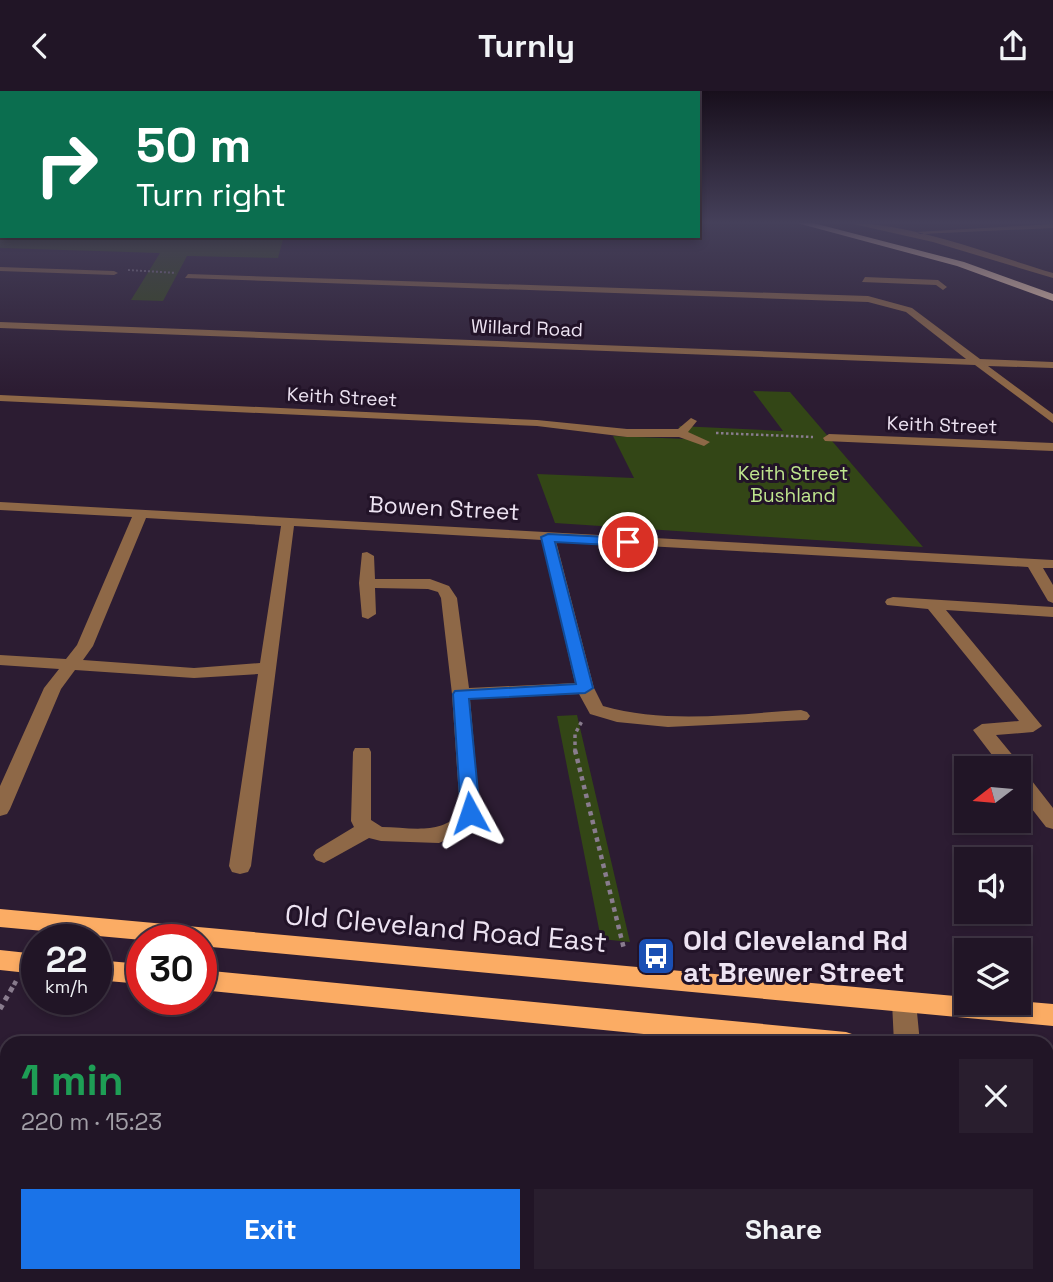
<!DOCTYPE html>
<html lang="en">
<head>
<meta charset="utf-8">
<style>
	:root { --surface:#211526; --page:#291e2e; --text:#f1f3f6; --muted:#a29fa7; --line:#3e3443; --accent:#1a73e8 }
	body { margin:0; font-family:"Space Grotesk",sans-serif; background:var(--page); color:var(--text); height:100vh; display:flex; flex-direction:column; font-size:26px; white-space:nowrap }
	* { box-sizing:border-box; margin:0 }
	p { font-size:23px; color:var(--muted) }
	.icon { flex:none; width:38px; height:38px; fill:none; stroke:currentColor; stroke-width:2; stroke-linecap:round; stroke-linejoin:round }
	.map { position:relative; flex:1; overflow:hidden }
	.panel { position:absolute; left:0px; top:945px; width:1054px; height:247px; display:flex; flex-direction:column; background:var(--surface); border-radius:21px 21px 0 0; box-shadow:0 4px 10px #0003,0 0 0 2px var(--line) }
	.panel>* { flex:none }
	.hud { position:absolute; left:0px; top:0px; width:700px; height:147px; box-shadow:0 4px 10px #0003,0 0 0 2px var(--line); background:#0b6e4f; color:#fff; overflow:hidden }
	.needle { width:46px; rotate:254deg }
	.controls { position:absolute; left:954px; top:665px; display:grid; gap:14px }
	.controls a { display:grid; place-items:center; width:77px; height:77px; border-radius:0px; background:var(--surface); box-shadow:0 4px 10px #0003,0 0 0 2px var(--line); font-size:35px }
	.speed { position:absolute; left:21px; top:833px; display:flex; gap:14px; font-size:35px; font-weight:700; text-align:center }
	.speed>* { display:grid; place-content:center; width:91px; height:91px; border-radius:50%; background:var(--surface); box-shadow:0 4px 10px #0003,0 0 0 2px var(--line); line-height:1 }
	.speed small { font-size:18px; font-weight:400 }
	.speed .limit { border:10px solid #d22; background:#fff; color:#111 }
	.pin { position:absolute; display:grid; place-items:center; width:60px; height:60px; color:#fff; margin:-30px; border:4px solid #fff; border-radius:50%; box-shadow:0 2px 7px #0007 }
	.me { position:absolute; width:77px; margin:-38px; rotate:355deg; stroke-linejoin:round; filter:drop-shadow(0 0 5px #0008) }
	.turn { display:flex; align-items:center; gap:24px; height:147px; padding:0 21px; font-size:32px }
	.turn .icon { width:91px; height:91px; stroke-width:2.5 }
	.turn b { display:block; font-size:49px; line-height:60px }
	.round { display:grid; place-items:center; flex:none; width:74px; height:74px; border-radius:0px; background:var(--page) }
	.head { display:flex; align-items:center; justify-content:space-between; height:119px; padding:0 21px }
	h1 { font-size:42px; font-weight:600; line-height:52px; color:#1e9e55 }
	.action { display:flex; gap:14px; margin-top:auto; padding:14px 21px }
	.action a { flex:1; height:80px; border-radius:0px; background:var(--accent); color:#fff; font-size:28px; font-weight:600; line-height:80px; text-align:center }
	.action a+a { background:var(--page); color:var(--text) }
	header { display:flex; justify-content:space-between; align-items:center; height:91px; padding:0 21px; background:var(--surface); font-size:32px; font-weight:600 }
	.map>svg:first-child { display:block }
</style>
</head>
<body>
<header><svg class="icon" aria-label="back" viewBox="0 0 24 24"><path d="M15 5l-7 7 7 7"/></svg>Turnly<svg class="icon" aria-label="share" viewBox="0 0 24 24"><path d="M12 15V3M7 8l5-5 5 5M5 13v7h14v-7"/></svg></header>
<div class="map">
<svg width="1053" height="1191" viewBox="0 0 1053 1191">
	<rect width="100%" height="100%" fill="#2c1c32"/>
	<path fill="#334616" d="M0 132 2 145H284L278 167 187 165 163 210 131 209 160 162 0 157Z
		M753 300 790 301 923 456 555 432 537 383 634 387 613 345 686 348 679 335 783 340Z
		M577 624 630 851 601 848 557 625Z
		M1047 1005 1053 1006V1191H987V1185H1046Z"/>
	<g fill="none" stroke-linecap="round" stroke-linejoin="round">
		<path stroke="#897c8e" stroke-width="2" stroke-dasharray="2 2" stroke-linecap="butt" d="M128 179 176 182"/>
		<path stroke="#897c8e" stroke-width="2.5" stroke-dasharray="2.5 2.5" stroke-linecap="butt" d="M716 342 813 346"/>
		<path stroke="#897c8e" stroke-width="3.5" stroke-dasharray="3.5 3.5" stroke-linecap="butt" d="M575 661V643L582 630"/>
		<path stroke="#897c8e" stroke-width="4.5" stroke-dasharray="4.5 4.5" stroke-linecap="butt" d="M575 659 624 858
			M14 894 16 890"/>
		<path stroke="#897c8e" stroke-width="5" stroke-dasharray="5 5" stroke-linecap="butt" d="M0 918 15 892"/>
		<path fill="#8e6847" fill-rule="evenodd" d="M849 132C912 132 992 164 1053 182V187L933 151Z
			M1053 133V137L920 143 916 141Z
			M0 176 114 180 118 182 114 184 0 180Z
			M188 183 868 205 912 217 980 268 1053 271V277L988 275 1053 323V332L975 274 0 237V231L966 268 906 221 868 211 185 187Z
			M865 186 938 189 947 196 943 199 936 194 862 191Z
			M0 304 537 329 627 338H678L691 327 697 330 688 341 710 351 704 355 679 346H627L537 335 0 310Z
			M829 343 1053 352V360L825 350 823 347Z
			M0 411 1053 469V477H1043L1053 494V512L1048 510 1028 476 556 450 594 597 603 615C666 633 736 623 801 619L807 621 810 625 807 629 668 636 617 631 590 623 579 603 470 608 480 722 469 738 439 752 381 750 369 747 324 772 316 769 313 764 316 759 354 736 351 730 353 661 355 657H369L371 661V729L382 736C408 736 442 745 460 721L452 603 441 507 438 501 428 498 375 497 376 523 368 528 362 526 359 492 362 462 367 461 374 465 375 488H430L449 495 457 507 469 597 575 592 542 449 294 435 251 775 248 781 240 783 232 781 229 775 258 583 194 587 75 579 61 598 10 718 7 723 0 725V695L44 597 59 578 0 574V564L66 568 77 554 132 426 0 419ZM146 427 281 435 260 572 194 577 83 569 93 555Z
			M893 506 1053 516V526L946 519 1042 635 1033 641 996 644 1019 672 1022 677 1020 680 1025 681 1053 717V738L1046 736 1018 700V677H1002L973 639 982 633 1019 630 928 518 887 514 885 511 887 508Z
			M904 901 913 904 916 911 920 952H894L892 911 895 904Z
			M906 1185H936L937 1191H907Z"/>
		<path fill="#fbac64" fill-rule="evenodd" d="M0 818 966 906V912L1018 910 1053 913V935L201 855V849H142L0 836Z
			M0 859 37 863V883L0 879Z
			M96 869 142 873V893L96 889Z
			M201 879 846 941 855 944 859 952H734L201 899Z
			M1046 960H1053V984L1046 983Z"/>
		<path fill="#fdd7b7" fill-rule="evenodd" d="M797 132H813L964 171 1053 203V210L957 175Z"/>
	</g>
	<linearGradient id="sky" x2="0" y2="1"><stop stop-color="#180f1c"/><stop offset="0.44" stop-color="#45405a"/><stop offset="1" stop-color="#45405a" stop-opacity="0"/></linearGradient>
	<rect width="1053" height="299" fill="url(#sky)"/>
	<path fill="#1a73e8" stroke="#114b97" stroke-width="2" d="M548 443 628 447 635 451 628 455 555 451 593 597 585 602 469 608 480 722 477 727H464L461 722 453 603 455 600 576 593 541 446Z"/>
	<defs>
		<symbol id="bus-square" viewBox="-11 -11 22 22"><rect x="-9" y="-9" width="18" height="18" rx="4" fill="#1a4fb4" stroke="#221328"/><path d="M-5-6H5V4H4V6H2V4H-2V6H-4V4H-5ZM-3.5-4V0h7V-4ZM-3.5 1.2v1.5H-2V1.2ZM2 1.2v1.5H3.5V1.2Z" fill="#fff"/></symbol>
	</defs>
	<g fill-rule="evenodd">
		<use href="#bus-square" x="634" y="843" width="44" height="44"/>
	</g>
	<g text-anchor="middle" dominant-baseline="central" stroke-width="6" stroke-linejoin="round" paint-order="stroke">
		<g font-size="19" fill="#ede3f2" stroke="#221328">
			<text transform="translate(527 237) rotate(2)">Willard Road</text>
			<text transform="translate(342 306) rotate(3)">Keith Street</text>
			<text transform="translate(942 334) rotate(2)">Keith Street</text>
		</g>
		<g font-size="19" fill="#bfe68e" stroke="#221328">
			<text x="793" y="382">Keith Street<tspan x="793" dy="22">Bushland</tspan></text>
		</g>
		<g font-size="23" fill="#ede3f2" stroke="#221328">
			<text transform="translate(444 417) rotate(3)">Bowen Street</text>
		</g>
		<g font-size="28" fill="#ede3f2" stroke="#221328">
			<text transform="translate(446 837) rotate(5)">Old Cleveland Road East</text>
		</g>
		<g font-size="28" font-weight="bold" fill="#ede3f2" stroke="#221328" text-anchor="start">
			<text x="683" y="849">Old Cleveland Rd<tspan x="683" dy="32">at Brewer Street</tspan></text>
		</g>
	</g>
</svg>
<div class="controls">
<a><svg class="needle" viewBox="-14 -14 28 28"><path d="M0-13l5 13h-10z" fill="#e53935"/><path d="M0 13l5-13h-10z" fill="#a29fa7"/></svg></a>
<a><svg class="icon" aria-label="sound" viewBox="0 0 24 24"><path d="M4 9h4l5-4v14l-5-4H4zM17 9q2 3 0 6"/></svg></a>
<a><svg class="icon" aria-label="layers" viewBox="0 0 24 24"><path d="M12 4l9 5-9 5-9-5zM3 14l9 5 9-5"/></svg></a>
</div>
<div class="speed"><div>22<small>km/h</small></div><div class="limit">30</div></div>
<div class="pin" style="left:628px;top:451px;background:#d93025"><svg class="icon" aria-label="arrive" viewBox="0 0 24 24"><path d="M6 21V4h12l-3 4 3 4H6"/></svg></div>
<svg class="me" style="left:470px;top:722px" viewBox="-20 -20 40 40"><path d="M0-17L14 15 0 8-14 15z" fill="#1a73e8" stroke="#fff" stroke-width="4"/></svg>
<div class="hud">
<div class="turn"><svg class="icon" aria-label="right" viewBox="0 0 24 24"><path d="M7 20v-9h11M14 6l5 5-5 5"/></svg><div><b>50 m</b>Turn right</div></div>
</div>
<section class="panel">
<div class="head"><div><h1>1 min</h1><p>220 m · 15:23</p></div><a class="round"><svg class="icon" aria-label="close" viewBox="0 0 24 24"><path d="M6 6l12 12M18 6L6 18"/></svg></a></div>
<div class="action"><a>Exit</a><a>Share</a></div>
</section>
</div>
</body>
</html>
